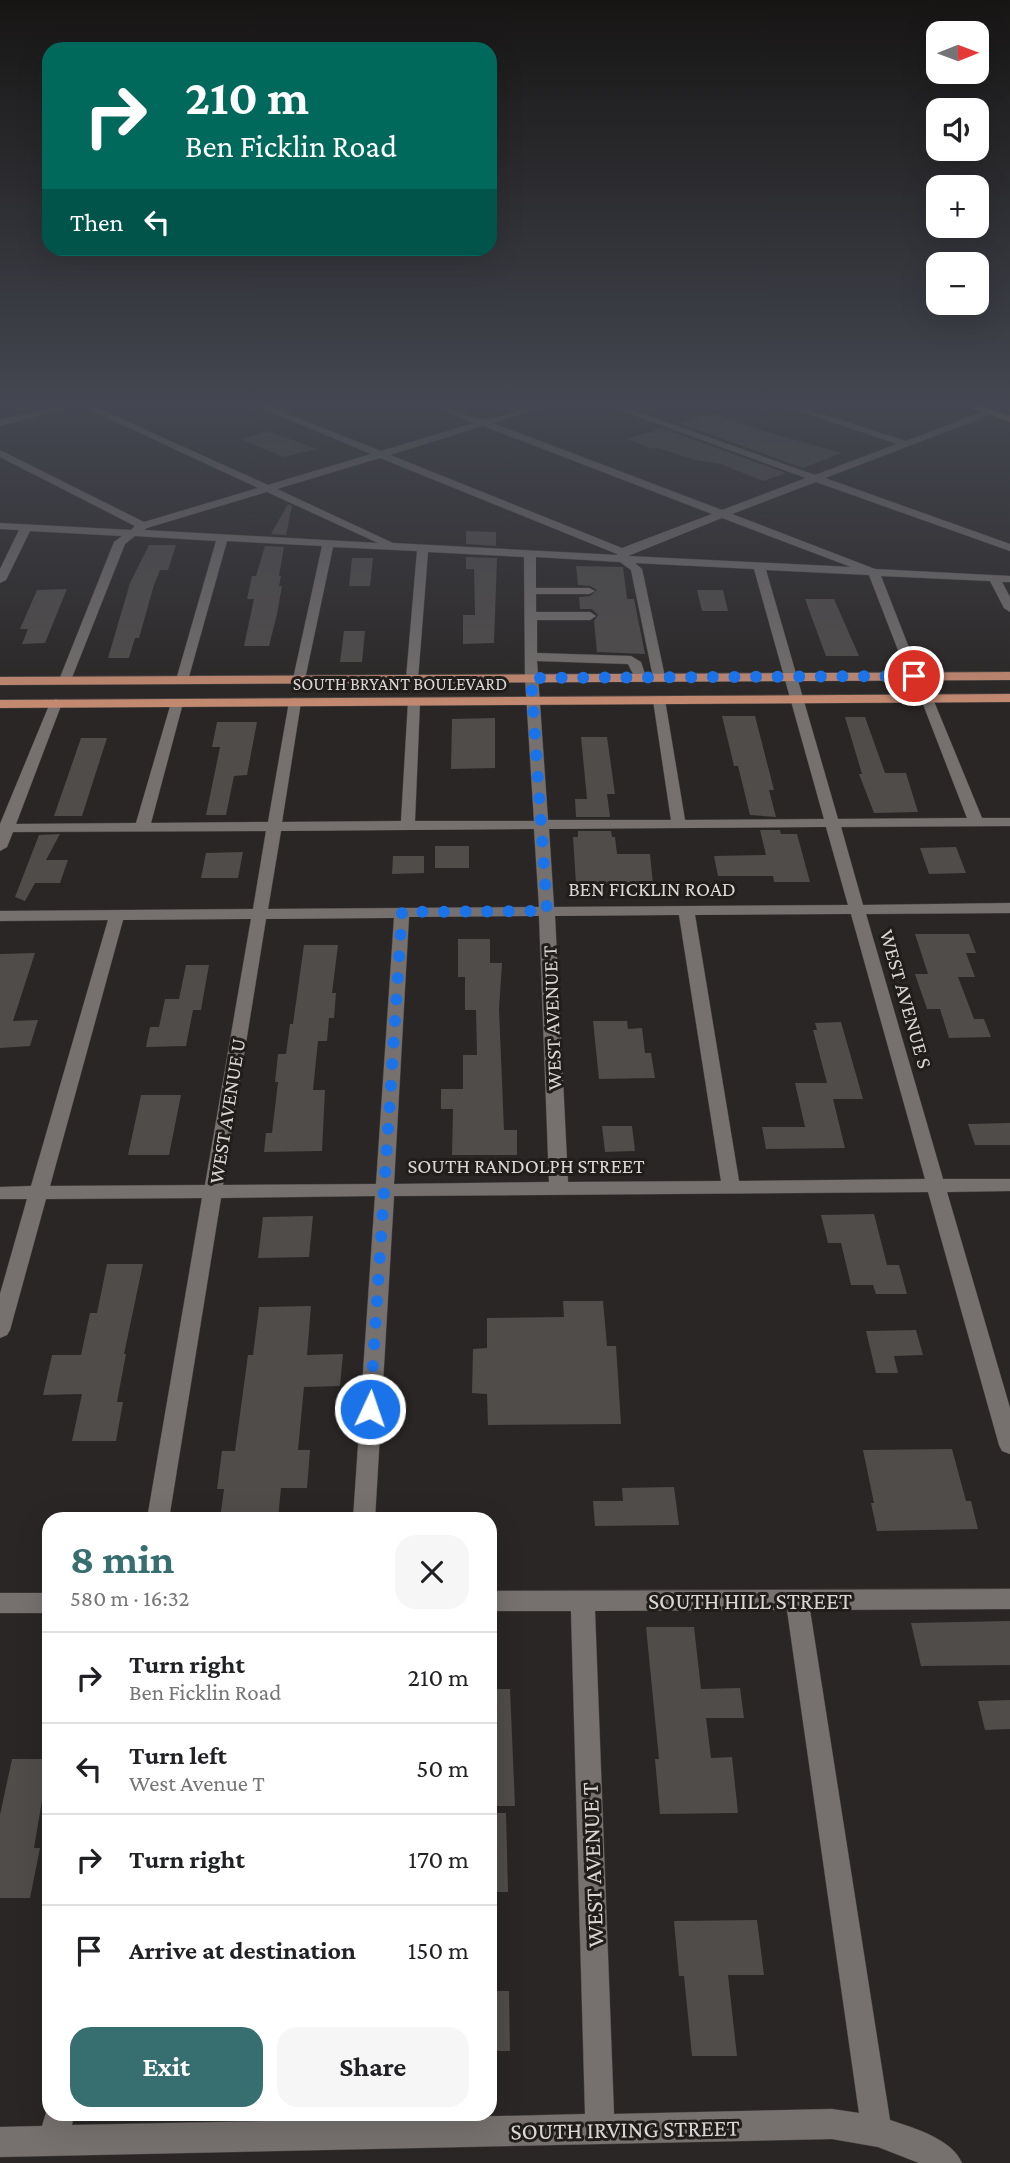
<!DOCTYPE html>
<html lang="en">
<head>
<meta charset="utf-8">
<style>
	:root { --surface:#fff; --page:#f6f6f6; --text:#202124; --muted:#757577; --line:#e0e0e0; --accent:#376e6f }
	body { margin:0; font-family:"Crimson Pro",serif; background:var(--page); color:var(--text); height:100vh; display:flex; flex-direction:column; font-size:26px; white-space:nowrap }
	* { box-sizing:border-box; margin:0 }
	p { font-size:23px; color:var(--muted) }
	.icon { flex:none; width:38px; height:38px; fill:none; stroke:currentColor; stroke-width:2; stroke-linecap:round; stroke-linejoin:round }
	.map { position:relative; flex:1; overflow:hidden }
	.sheet { position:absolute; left:42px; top:1512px; width:455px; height:609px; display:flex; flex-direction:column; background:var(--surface); border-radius:21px; box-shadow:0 7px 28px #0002 }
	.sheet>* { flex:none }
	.hud { position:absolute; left:42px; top:42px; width:455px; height:214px; border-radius:21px; box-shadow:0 7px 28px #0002; background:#00695c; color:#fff; overflow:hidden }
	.needle { width:46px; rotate:89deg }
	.buttons { position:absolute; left:926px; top:21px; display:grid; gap:14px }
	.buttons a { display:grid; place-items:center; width:63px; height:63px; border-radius:14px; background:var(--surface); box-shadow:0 7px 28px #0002; font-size:35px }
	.pin { position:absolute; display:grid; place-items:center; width:60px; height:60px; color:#fff; margin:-30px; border:4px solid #fff; border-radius:50%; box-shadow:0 2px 7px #0007 }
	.me { position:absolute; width:77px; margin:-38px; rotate:3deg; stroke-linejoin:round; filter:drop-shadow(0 0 5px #0008) }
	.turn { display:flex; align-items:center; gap:24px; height:147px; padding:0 28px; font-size:32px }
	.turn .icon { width:91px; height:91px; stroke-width:2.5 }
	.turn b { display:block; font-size:49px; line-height:60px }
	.then { display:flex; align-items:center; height:66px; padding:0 28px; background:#0003; gap:14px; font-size:26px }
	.round { display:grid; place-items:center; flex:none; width:74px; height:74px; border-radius:21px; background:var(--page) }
	.summary { display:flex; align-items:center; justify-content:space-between; height:119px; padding:0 28px }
	h1 { font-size:42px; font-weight:700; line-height:52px; color:var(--accent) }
	.primary-button { display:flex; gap:14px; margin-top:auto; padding:14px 28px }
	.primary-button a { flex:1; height:80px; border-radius:21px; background:var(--accent); color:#fff; font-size:28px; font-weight:700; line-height:80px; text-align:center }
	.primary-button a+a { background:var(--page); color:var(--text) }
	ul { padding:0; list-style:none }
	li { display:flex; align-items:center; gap:21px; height:91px; padding:0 28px; border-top:2px solid var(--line) }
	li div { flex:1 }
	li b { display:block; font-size:26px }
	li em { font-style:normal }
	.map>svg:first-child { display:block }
</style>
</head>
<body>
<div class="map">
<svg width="1010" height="2163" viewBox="0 0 1010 2163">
	<rect width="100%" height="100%" fill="#2a2625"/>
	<path fill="#504c4a" d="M711 413 750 427 841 453 803 468 678 423Z
		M662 428 786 473 763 481 721 464 695 460 658 448 653 449 627 439Z
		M268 431 317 449 283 457 241 439Z
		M288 504 292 506 286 535 271 534Z
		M466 531 496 532V546L466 544Z
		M149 545H176L168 570H160L154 585 139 638H135L129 658H108L130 583Z
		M265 546 284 547 279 576H281L279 586H282L277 614 269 646H244L254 599H247L252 576H256Z
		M466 557 497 558 494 643 463 644V615H475L474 569H466Z
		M352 558H373L370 586H349Z
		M576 566 623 567 627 599H634L645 654 597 652 594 621 598 615 592 609H580L579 597 590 596 597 590 590 586 578 585Z
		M67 589 45 643 22 644 28 629H20L37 590Z
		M697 590H723L728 611H702Z
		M805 599H834L859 656H826Z
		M344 631H365L362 662H340Z
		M722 716H755L774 790H769L776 817 750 815 738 766H734Z
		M845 717H865L885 773H906L918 812 874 813 859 774H862Z
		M495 718V768L451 769 452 719Z
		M217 722H257L247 775 234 776 226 815H206L220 747H212Z
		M581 737H607L615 794H607L610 817H576L575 799H587Z
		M81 738H107L82 816H54Z
		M760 830H780L781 834H797L810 882H774L773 876H718L714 856 766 855Z
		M578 831H611L612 837H615L617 854H650L653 884H576L573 837H578Z
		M60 834 46 860H68L60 883H35L25 901 15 897 39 835Z
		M435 846H469V868H435Z
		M956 847 966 873 929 874 920 848Z
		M243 852 238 878H201L206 853Z
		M393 856H424V873L392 874Z
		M915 934H969L976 953H966L975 977H958L974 1019H984L991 1037 949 1038 940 1009H927L915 974H928Z
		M458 939H490V963H502L499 1009 504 1130H517V1155H452L453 1109H441V1089H463V1055H477L476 1010H465V977H458Z
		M304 945H338L332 993H336L334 1018H329L327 1041H318L313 1090H325L322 1151 264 1152 266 1133H272L278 1082H275L278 1054H286L290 1024H293Z
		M35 953 13 1021 38 1020 30 1046 0 1048V954Z
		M186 965H209L201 1010H193L186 1046 146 1047 150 1027H159L165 999H179Z
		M593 1021H627L628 1029 642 1028 645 1053H651L655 1078 599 1079Z
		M841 1022 863 1099H833L845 1148 766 1149 762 1127H805L795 1083H827L813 1030H817L815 1023Z
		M141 1095H181L169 1155H128Z
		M1010 1123V1145H975L968 1124Z
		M602 1126H632L635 1151 605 1152Z
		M874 1214 887 1265H899L907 1294H876L873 1285H851L841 1243H828L821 1215Z
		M313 1216 309 1257 258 1258 263 1217Z
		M107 1264H143L124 1354H126L117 1402H123L116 1441H72L82 1394 43 1395 52 1355H81L90 1313H97Z
		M563 1301H603L607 1346H616L621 1424 488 1425 487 1394 472 1393 473 1349 487 1348V1318L564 1317Z
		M311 1306 307 1355 343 1354 340 1386 304 1387 298 1450H310L307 1488H281L278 1519H220L224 1489H217L222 1451H235L248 1355H253L259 1307Z
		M916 1330 923 1355 894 1356 898 1373H876L866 1331Z
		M952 1449 966 1501H971L978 1529 877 1531 871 1503H874L863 1450Z
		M674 1487 679 1525 595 1526 593 1501H623L622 1488Z
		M1010 1621V1665L921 1666 911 1623Z
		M646 1627H694L701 1689 740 1688 744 1718H706L711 1758 732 1757 738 1813 660 1814 655 1759H659Z
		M490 1689H510L515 1806H490Z
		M1010 1700V1729L985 1730 978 1701Z
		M12 1759H49L34 1848H40L30 1898H0V1815Z
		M490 1813H506L508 1892H490Z
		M757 1920 764 1975H728L737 2056H692L684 1976H679L674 1921Z
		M490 1991H509L510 2051H490Z"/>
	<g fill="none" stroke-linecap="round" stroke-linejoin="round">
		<defs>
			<path id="minor" d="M57 407H72L0 426V420Z
				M84 407H95L268 485 371 454 259 407H270L381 451 474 423 437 407C454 407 472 421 486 419 505 418 522 407 541 407L493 423 722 510 806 478 612 407H624L815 475 897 444 787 407H800L906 441 987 410H993V414L825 478 1010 544V551L816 482 732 514 875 569 1010 576V582H1002L1010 597V612L1004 608 990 581 881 576 920 676 914 680 908 676 869 575 766 570 838 819 967 818 921 699 927 695 933 699 982 818H1010V826L841 827 863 905 1010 903V913L866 914 943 1179H1010V1191L947 1192 1010 1408V1454L1002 1451 999 1445 928 1192 394 1196 375 1519H353L375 1196 221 1198 169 1519H147L202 1198 46 1199 10 1330 7 1335 0 1338V1294L27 1199H0V1187L31 1186 108 920 0 921V911L253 909 266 831 13 832 7 847 0 851V824L50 703 56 699 62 703 16 824 136 823 171 703 177 699 183 703 151 823 268 822 289 702 295 698 301 702 282 822 401 821 408 702 414 698 420 702 415 821H534L525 678 524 557 428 552 418 679 412 683 406 679 417 551 333 547 305 679 299 683 293 679 322 546 227 541 188 680 182 684 176 680 216 541 135 536 125 544 71 680 65 684 61 683 59 680 114 542 122 536 30 531 6 580 0 583V569L19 530 0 529V523L131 530 135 526 0 457V450L144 522 258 488ZM483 426 712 514 622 548 390 455ZM380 458 617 554V555L393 543 277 489ZM267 492 378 543 144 530 147 528ZM722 518 851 567 628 556ZM536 557 620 562 631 570 653 677 659 681 665 677 642 569 635 563 754 569 824 819 685 820 665 700 659 696 653 700 671 820H548L537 661 628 664 636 680H644L646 677 641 662 631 656 537 653V620H590L596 616 590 612H536V594H589L595 591 589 588H536ZM826 827 848 905 554 907 549 829ZM534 829 539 907 268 909 281 831ZM851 914 925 1179 739 1181 695 915ZM679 915 721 1181 568 1182 555 916ZM539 916 549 1182 394 1184 409 917ZM394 918 376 1184 223 1185 266 919ZM251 919 205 1185 50 1186 123 920Z
				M1010 1589V1609L810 1610 890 2120C914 2128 952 2139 962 2163H919L878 2147 832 2139 0 2157V2127L42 2126 49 2103V2114H74L72 2125 311 2120V2114H341V2120L585 2114 571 1611H490V1591ZM787 1610 859 2113 832 2109 614 2114 595 1611Z
				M0 1593H49V1613H0Z"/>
			<path id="major" d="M970 407H983L1010 416V422Z
				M1010 672V680L0 685V677Z
				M1010 694V702L0 708V700Z"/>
		</defs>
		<use href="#minor" stroke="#464342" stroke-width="1"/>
		<use href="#major" stroke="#464342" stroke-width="1"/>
		<use href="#minor" fill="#76716f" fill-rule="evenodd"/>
		<use href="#major" fill="#c58a71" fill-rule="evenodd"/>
	</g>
	<linearGradient id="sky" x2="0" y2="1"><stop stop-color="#171514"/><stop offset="0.57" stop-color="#444751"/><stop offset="1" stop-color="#444751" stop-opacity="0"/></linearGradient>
	<rect width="1010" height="709" fill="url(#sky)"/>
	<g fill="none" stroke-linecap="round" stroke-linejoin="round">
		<path stroke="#1a73e8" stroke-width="12" stroke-dasharray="0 21.6" d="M370 1409 402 912 547 911 531 678 914 676"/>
	</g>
	<g text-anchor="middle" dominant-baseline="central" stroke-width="6" stroke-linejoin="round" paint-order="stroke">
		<g font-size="18" fill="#d9d6d5" stroke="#211d1b">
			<text x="400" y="684">SOUTH BRYANT BOULEVARD</text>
		</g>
		<g font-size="21" fill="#d9d6d5" stroke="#211d1b">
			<text x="652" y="889">BEN FICKLIN ROAD</text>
			<text transform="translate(906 999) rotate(74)">WEST AVENUE S</text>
			<text transform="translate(552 1018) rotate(-92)">WEST AVENUE T</text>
			<text transform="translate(227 1111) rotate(-81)">WEST AVENUE U</text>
			<text x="526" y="1166">SOUTH RANDOLPH STREET</text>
		</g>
		<g font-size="24" fill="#d9d6d5" stroke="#211d1b">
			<text x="750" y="1600">SOUTH HILL STREET</text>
			<text transform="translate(592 1865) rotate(-92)">WEST AVENUE T</text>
			<text transform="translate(625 2129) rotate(-1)">SOUTH IRVING STREET</text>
		</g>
	</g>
</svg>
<div class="buttons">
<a><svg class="needle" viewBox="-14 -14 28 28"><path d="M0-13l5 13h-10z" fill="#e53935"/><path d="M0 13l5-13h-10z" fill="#757577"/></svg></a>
<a><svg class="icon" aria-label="sound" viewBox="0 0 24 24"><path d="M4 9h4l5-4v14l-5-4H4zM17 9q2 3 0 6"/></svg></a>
<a>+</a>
<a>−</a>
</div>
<div class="pin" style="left:914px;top:676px;background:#d93025"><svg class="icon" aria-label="arrive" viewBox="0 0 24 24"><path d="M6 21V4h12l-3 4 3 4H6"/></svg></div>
<svg class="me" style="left:370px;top:1409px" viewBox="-20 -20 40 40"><circle r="17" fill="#1a73e8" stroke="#fff" stroke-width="3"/><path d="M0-11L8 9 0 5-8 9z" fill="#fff"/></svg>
<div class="hud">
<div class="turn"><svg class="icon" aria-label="right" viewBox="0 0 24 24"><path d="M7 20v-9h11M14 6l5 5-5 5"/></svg><div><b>210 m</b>Ben Ficklin Road</div></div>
<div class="then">Then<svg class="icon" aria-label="left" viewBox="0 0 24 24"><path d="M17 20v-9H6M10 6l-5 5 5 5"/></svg></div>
</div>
<section class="sheet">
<div class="summary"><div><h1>8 min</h1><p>580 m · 16:32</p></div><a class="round"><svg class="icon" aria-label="close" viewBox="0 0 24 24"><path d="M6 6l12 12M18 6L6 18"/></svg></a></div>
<ul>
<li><svg class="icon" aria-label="right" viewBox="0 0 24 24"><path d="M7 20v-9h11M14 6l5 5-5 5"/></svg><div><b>Turn right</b><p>Ben Ficklin Road</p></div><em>210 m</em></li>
<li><svg class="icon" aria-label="left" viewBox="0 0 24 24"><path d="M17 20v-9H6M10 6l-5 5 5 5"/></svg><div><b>Turn left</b><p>West Avenue T</p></div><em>50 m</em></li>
<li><svg class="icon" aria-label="right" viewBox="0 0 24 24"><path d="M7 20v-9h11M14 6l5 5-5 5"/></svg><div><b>Turn right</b></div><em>170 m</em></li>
<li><svg class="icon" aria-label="arrive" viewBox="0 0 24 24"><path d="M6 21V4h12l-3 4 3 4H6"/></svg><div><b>Arrive at destination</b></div><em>150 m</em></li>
</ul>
<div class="primary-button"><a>Exit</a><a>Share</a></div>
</section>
</div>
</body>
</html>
